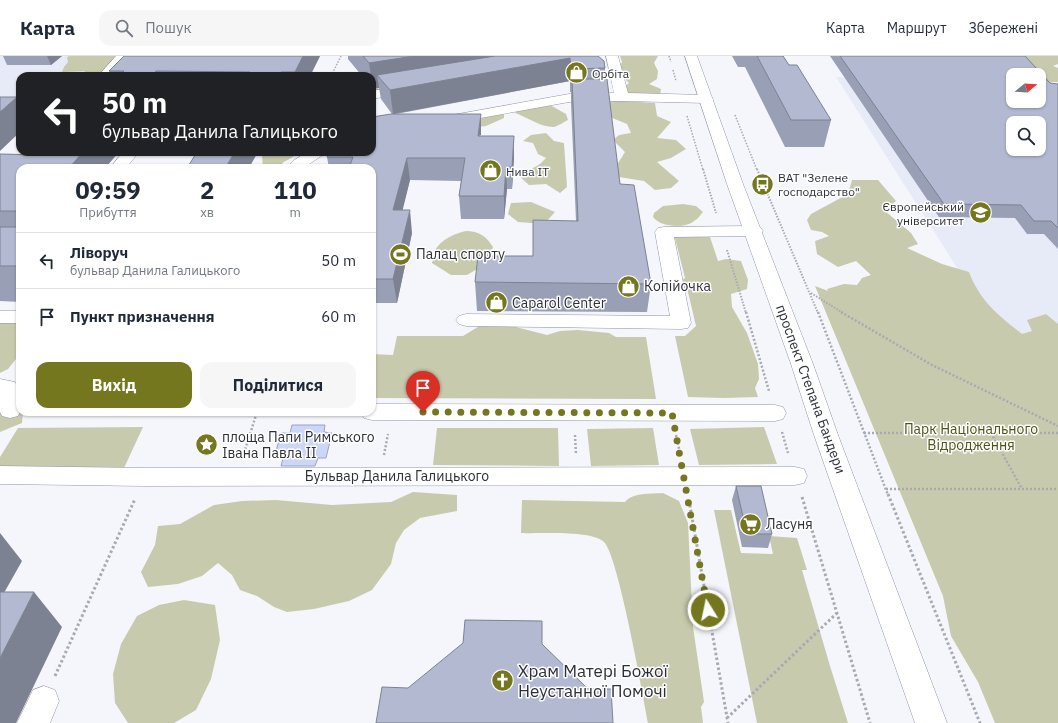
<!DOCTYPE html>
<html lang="uk">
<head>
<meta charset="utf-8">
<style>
	:root { --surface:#fff; --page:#f6f6f7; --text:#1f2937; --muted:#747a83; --line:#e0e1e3; --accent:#74771e }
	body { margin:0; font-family:"IBM Plex Sans",sans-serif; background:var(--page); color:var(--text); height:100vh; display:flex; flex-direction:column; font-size:15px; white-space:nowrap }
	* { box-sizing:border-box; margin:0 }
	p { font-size:13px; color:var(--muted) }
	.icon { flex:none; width:22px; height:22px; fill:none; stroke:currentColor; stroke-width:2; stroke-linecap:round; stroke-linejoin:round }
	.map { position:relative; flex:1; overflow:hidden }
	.side { position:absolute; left:16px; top:108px; width:360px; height:252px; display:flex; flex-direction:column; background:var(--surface); border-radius:12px; box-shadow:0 1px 3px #0004 }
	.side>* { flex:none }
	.top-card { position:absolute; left:16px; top:16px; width:360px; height:84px; border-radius:12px; box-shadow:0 1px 3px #0004; background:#202124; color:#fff; overflow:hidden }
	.needle { width:26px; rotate:72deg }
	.buttons { position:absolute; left:1006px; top:12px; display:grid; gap:8px }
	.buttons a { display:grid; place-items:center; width:40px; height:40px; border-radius:8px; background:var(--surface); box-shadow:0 1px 3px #0004; font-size:20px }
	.pin { position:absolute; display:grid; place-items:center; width:34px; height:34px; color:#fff; margin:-41px -17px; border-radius:50% 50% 50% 0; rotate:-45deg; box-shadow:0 0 4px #0007 }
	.pin .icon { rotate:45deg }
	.me { position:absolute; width:44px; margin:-22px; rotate:350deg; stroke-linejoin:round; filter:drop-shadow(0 0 3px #0008) }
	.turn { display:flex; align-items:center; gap:14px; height:84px; padding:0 20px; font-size:18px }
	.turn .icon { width:52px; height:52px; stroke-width:2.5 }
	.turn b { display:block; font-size:28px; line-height:34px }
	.eta { display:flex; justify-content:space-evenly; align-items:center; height:68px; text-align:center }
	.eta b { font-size:24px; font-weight:700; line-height:28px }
	.cta { display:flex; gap:8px; margin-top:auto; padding:8px 20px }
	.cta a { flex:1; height:46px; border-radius:12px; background:var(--accent); color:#fff; font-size:16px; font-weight:700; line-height:46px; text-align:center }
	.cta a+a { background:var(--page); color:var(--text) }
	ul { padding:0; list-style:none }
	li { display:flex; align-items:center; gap:12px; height:56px; padding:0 20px; border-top:1px solid var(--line) }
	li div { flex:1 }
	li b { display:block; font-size:15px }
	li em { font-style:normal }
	header { display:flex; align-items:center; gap:24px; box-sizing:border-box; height:56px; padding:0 20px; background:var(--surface); border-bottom:1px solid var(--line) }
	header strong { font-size:19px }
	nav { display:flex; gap:22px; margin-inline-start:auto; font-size:14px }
	.search { width:280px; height:36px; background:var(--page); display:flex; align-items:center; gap:10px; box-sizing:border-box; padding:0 14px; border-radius:12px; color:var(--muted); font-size:15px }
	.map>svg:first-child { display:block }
</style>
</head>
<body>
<header>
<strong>Карта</strong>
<div class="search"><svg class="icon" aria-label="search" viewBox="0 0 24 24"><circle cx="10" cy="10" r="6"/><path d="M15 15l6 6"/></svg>Пошук</div>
<nav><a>Карта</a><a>Маршрут</a><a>Збережені</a></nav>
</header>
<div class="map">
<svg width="1058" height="667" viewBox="0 0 1058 667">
	<rect width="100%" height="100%" fill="#f4f6fb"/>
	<path fill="#e7ebf8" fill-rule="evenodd" d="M0 0H110L90 20H20V51H0Z
		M836 21 1013 29V45H1039L1058 32V339L1037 338ZM1013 67H1039V93H1013Z"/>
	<path fill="#c8caae" d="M70 0H154L144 20H82L85 15 62 16 64 11 68 6 67 1Z
		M620 0H658L654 7 658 15 657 23 649 28 661 33 660 39 632 40 622 33 629 27 622 20 619 13 622 6Z
		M1018 0H1058V8L1053 10 1058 12V26H1039V19H1013Z
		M609 44 655 47 657 60 671 66 657 82 676 84 686 93 671 102 657 106 679 125 671 132 655 134 644 125 619 121 617 109 625 96 613 84 619 79 631 77 627 68 583 50Z
		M550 49 566 58 568 64C564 66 558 70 554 71 540 71 527 61 515 57L520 50Z
		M504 54V62L486 70 469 72 468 59Z
		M546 77 554 85 564 87 567 131 560 137 546 128 529 129 519 120 540 108 546 102 538 98 533 87 523 85 531 79Z
		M266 96H297L293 101 282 107 287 112H263L262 99Z
		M852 124H878L896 145 885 155 911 177 918 188 907 192 942 208 969 216C980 245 998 259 1022 278L1032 275 1027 264 1046 258 1058 268V667H995L978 626 951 580 943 540 815 230 828 235 827 233 844 228 857 229 862 222 871 219 856 205 838 211 817 198 815 185 829 180 822 176 811 174 807 164 811 158 848 138Z
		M531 146 555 156 544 168 518 166 508 158 511 147Z
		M683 148 696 150 703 156C700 159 698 163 694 165 685 173 660 171 653 161L654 157 663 150Z
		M466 175C479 175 486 180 493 191L491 200 484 209 467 219H451L432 207C433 203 433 198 435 194 441 184 455 177 466 175Z
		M674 178H709L718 205 726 203 741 205 748 224 747 233 731 238 732 251 747 277 758 308 759 323 755 332 758 341 724 342 688 341 675 280H685L696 270 688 236 680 226 685 222Z
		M20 256V298L8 313 0 317V257Z
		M481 269H508L547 279 560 275 578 274 609 277 616 281H646L656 343 372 342V298L393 299 397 280H463Z
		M0 336 20 348V356H23L22 367 0 376Z
		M143 371 124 412 0 413V401L18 372Z
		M764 371 777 408 699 409 690 373Z
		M437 372H558L559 410 433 409Z
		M653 372 659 409 591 410 587 373Z
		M413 436 457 439V455L420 462 404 474 396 487 391 508 372 534 349 545 314 553 287 556 274 551 257 540 240 534 232 519 218 507 202 520 178 528 148 531 141 516 155 489 158 470 180 468 214 449 242 445 276 444 332 449 391 446Z
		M663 437 679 445 688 467 693 571 704 646 701 651 703 667H648C643 640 618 499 604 486 591 474 540 478 521 477L522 444 625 446C633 436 652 438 663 437Z
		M714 454H731L741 497 773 498 769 480 797 482 807 514H802L830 610 848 667H757Z
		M184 544 215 549 220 584 211 623 196 654 174 667H128L115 647 113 618 121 588 137 560 159 549Z"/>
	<path fill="#ccd6f9" stroke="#9ca4bf" d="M292 369H325L324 376 332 377 326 402H318L315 410H281L283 402H274L281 377H290Z"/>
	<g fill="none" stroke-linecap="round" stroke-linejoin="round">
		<defs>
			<path id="minor" d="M116 0H129L111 20H98Z
				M606 0H618L628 37 706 39 711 40 713 43 711 46 706 47 622 45 569 46 447 68 442 67 440 64 442 61 447 60 569 38 614 37Z
				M410 28 415 29 417 32 415 35 372 43V35Z
				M123 96H139L126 112H110Z
				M307 96H326L323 99 303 112H287L293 105Z
				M754 170 760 171 763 175 760 179 754 180 674 181 691 267 688 272 681 273 466 270 459 268 456 264 459 260 466 258 670 260 655 176 658 172 664 171Z
				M0 255H20V267H0Z
				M0 323 15 326C20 334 23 351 18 360L10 362 2 360 0 356Z
				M372 348 775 349 783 351 786 357 783 363 775 365 372 364 364 362 361 356H372Z
				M0 410 145 412 795 411 804 413 807 420 804 427 795 429 145 430 0 428Z
				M44 630 55 634 59 645 50 667H17L33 634Z"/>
			<path id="major" d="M685 0H697L743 128 813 308 838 379 947 667H915L814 379 791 308 727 128Z"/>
		</defs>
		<use href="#minor" stroke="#9096ad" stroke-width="1"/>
		<use href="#major" stroke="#9096ad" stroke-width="1"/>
		<path stroke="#a7aab0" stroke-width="1.5" stroke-dasharray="1.5 1.5" stroke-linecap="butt" d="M669 0 671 6
			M673 14 676 25
			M331 20 341 0
			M735 59 757 114
			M687 60 703 114"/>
		<path stroke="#a7aab0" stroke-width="2" stroke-dasharray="1.5 1.5" stroke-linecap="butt" d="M703 113 716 157
			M757 113 818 257
			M727 194 746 257
			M811 237 843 257"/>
		<path stroke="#a7aab0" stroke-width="2.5" stroke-dasharray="2 2" stroke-linecap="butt" d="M746 256 769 335
			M818 256 888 439
			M841 256 932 309 1058 370
			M782 376 788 397
			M864 377H1058
			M991 377 1022 433
			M575 379 576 398
			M676 379 680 397
			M244 397 257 356
			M384 399 388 378
			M886 433H1058"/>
		<path stroke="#a7aab0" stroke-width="3" stroke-dasharray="2.5 2.5" stroke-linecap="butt" d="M888 438 980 667
			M802 441 870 667
			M689 444 728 667
			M55 620 135 443
			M727 662 837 557"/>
		<use href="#minor" fill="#fff" fill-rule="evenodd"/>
		<use href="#major" fill="#fff" fill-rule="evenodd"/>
	</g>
	<path fill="#999fb4" d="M3 0H62L51 9H7Z
		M320 0 310 20H111L109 15Z
		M348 0H598L605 12V23L620 128 651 228 647 256 477 255 475 226 533 200 576 165 571 47V36H570V25L396 58 481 80 514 102 512 133H507L504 163H461L459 140 461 125 410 124 402 154 412 177 397 247H372V112H329L327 101 392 58 381 43 379 32 373 33H372V20H362L348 3Z
		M732 0H783L789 9 831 64 824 91H785L745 11H738Z
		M830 0H1025L1050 27 1058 28V193L1044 178H1027L1015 162 939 161Z
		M45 96H119L105 112H20V246L0 245V98L42 99Z
		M736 430 772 478 768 492 742 491 732 444Z"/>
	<path fill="#7d8292" d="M47 0H62L51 9Z
		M303 0H320L310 20H296L295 16Z
		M414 0H532L377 19 379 32 373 33 372 20H371L369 7Z
		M570 2V25L393 58 390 34Z
		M156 15 158 20H152Z
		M281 16 282 20H279Z
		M17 41 20 47V76L0 95V56Z
		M481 58V79L478 80Z
		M514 80V102L512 133V111Z
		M83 96H119L105 112H69Z
		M235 96H258L249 112H225Z
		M407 102 410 124 397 177 393 154Z
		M506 111 507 133 504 163V140Z
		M410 154 412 177 397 247 393 223Z
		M0 477 22 505 0 544Z
		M34 536 62 571 16 667H0V602Z"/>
	<path fill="#b2b9d1" stroke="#7d8292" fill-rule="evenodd" d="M124 0H303L295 16H281L279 20H247L250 16 156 15 152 20H119L124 15H109Z
		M363 0H414L369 7Z
		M495 0H598L604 5 605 12 571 13 570 2 390 34 377 19Z
		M757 0H783L789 9H797L831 64H791Z
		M840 0H1025L1050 27 1058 28V172L1051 165H1034L1021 149 944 148ZM1013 19H1039V45H1013ZM1013 67H1039V93H1013Z
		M572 23H607L620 128 634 129 651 228 475 226 478 200H533V164L578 165Z
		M0 41H17L0 56Z
		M391 58H481L478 80H514L512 111H506L504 140H459L465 102H407L393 154H410L393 223H372V112H349L353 101H327L329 96H372V61Z
		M45 96H83L69 112H20V155H0V98L42 99Z
		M197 96H235L225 112H187Z
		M0 171H20V210H0Z
		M736 430H761L772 478H747Z
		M0 536H34L0 602Z
		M465 564 542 565V588L588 633H611L613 667H376L382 631 408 632 463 587Z"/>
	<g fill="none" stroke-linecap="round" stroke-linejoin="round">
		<path stroke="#74771e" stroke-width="7" stroke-dasharray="0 12.6" d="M423 356 672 357 708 554"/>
	</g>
	<defs>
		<symbol id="shop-disc" viewBox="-11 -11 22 22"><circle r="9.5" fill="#74771e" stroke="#fff"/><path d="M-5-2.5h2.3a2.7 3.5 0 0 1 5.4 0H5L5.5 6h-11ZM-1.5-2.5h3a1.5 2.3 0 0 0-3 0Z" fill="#fff"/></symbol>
		<symbol id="bus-disc" viewBox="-11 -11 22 22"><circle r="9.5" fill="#74771e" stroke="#fff"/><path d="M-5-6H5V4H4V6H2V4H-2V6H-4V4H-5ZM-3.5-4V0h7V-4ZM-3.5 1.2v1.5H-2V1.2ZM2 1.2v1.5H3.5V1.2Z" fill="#fff"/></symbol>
		<symbol id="university-disc" viewBox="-11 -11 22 22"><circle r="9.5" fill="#74771e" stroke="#fff"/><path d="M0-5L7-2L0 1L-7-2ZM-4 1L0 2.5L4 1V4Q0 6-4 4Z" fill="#fff"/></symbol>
		<symbol id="stadium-disc" viewBox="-11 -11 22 22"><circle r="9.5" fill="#74771e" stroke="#fff"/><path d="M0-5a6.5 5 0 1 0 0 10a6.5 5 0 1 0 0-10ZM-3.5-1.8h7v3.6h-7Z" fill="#fff"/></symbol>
		<symbol id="sight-disc" viewBox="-11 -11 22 22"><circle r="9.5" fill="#74771e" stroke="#fff"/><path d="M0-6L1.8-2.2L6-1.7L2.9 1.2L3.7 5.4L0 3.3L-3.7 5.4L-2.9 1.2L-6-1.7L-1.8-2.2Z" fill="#fff"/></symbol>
		<symbol id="supermarket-disc" viewBox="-11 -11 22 22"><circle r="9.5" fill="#74771e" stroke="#fff"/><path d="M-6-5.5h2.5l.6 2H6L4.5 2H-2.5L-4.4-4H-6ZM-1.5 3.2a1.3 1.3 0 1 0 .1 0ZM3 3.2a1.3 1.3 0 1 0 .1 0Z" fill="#fff"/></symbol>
		<symbol id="church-disc" viewBox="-11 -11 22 22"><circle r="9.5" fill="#74771e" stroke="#fff"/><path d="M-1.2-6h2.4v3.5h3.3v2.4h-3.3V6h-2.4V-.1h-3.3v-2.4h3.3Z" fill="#fff"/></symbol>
	</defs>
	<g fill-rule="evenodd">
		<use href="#shop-disc" x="564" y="4" width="25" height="25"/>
		<use href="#shop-disc" x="478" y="102" width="25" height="25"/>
		<use href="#bus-disc" x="750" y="116" width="25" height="25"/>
		<use href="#university-disc" x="968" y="144" width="25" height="25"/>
		<use href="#stadium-disc" x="388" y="186" width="25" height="25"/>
		<use href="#shop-disc" x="616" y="218" width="25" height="25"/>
		<use href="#shop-disc" x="484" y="234" width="25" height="25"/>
		<use href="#sight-disc" x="194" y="376" width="25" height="25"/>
		<use href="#supermarket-disc" x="738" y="456" width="25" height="25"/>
		<use href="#church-disc" x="490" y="612" width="25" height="25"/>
	</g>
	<g text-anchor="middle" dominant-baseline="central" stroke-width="3" stroke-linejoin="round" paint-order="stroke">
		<g font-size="12" fill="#2c2f38" stroke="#fff" text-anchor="start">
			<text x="592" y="17">Орбіта</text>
			<text x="506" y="115">Нива IT</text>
			<text x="778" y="121">ВАТ "Зелене<tspan x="778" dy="14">господарство"</tspan></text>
			<text x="964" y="150" text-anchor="end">Європейський<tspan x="964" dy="14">університет</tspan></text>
		</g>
		<g font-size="14" fill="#2c2f38" stroke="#fff" text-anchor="start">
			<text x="416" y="198">Палац спорту</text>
			<text x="644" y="230">Копійочка</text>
			<text x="512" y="247">Caparol Center</text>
			<text x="222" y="381">площа Папи Римського<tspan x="222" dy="16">Івана Павла ІІ</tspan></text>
			<text x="766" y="468">Ласуня</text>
		</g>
		<g font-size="14" fill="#2c2f38" stroke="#fff">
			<text transform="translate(811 333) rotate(70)">проспект Степана Бандери</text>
			<text x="397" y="420">Бульвар Данила Галицького</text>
		</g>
		<g font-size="14" fill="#4f5116" stroke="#fff">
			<text x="971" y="373">Парк Національного<tspan x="971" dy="16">Відродження</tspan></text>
		</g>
		<g font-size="17" fill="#2c2f38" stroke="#fff" text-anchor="start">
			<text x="518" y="615">Храм Матері Божої<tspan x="518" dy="20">Неустанної Помочі</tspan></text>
		</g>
	</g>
</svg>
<div class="buttons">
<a><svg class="needle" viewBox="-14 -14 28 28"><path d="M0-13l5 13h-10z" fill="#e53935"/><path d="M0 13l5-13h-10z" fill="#747a83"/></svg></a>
<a><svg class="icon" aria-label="search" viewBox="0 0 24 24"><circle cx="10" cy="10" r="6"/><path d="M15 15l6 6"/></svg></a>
</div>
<div class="pin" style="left:423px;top:356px;background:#d93025"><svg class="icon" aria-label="arrive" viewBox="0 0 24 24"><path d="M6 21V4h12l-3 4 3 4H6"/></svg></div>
<svg class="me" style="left:708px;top:554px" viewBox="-20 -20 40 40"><circle r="17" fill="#74771e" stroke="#fff" stroke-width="3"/><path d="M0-11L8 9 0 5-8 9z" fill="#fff"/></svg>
<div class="top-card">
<div class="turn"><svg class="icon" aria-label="left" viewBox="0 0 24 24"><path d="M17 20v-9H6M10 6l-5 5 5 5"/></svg><div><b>50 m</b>бульвар Данила Галицького</div></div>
</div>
<section class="side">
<div class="eta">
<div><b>09:59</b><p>Прибуття</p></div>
<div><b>2</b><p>хв</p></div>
<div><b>110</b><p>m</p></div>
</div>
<ul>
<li><svg class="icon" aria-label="left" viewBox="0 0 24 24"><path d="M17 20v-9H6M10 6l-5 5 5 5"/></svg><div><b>Ліворуч</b><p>бульвар Данила Галицького</p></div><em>50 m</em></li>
<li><svg class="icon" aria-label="arrive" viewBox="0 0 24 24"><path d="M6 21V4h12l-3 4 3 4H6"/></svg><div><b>Пункт призначення</b></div><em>60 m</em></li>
</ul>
<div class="cta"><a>Вихід</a><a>Поділитися</a></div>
</section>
</div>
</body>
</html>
